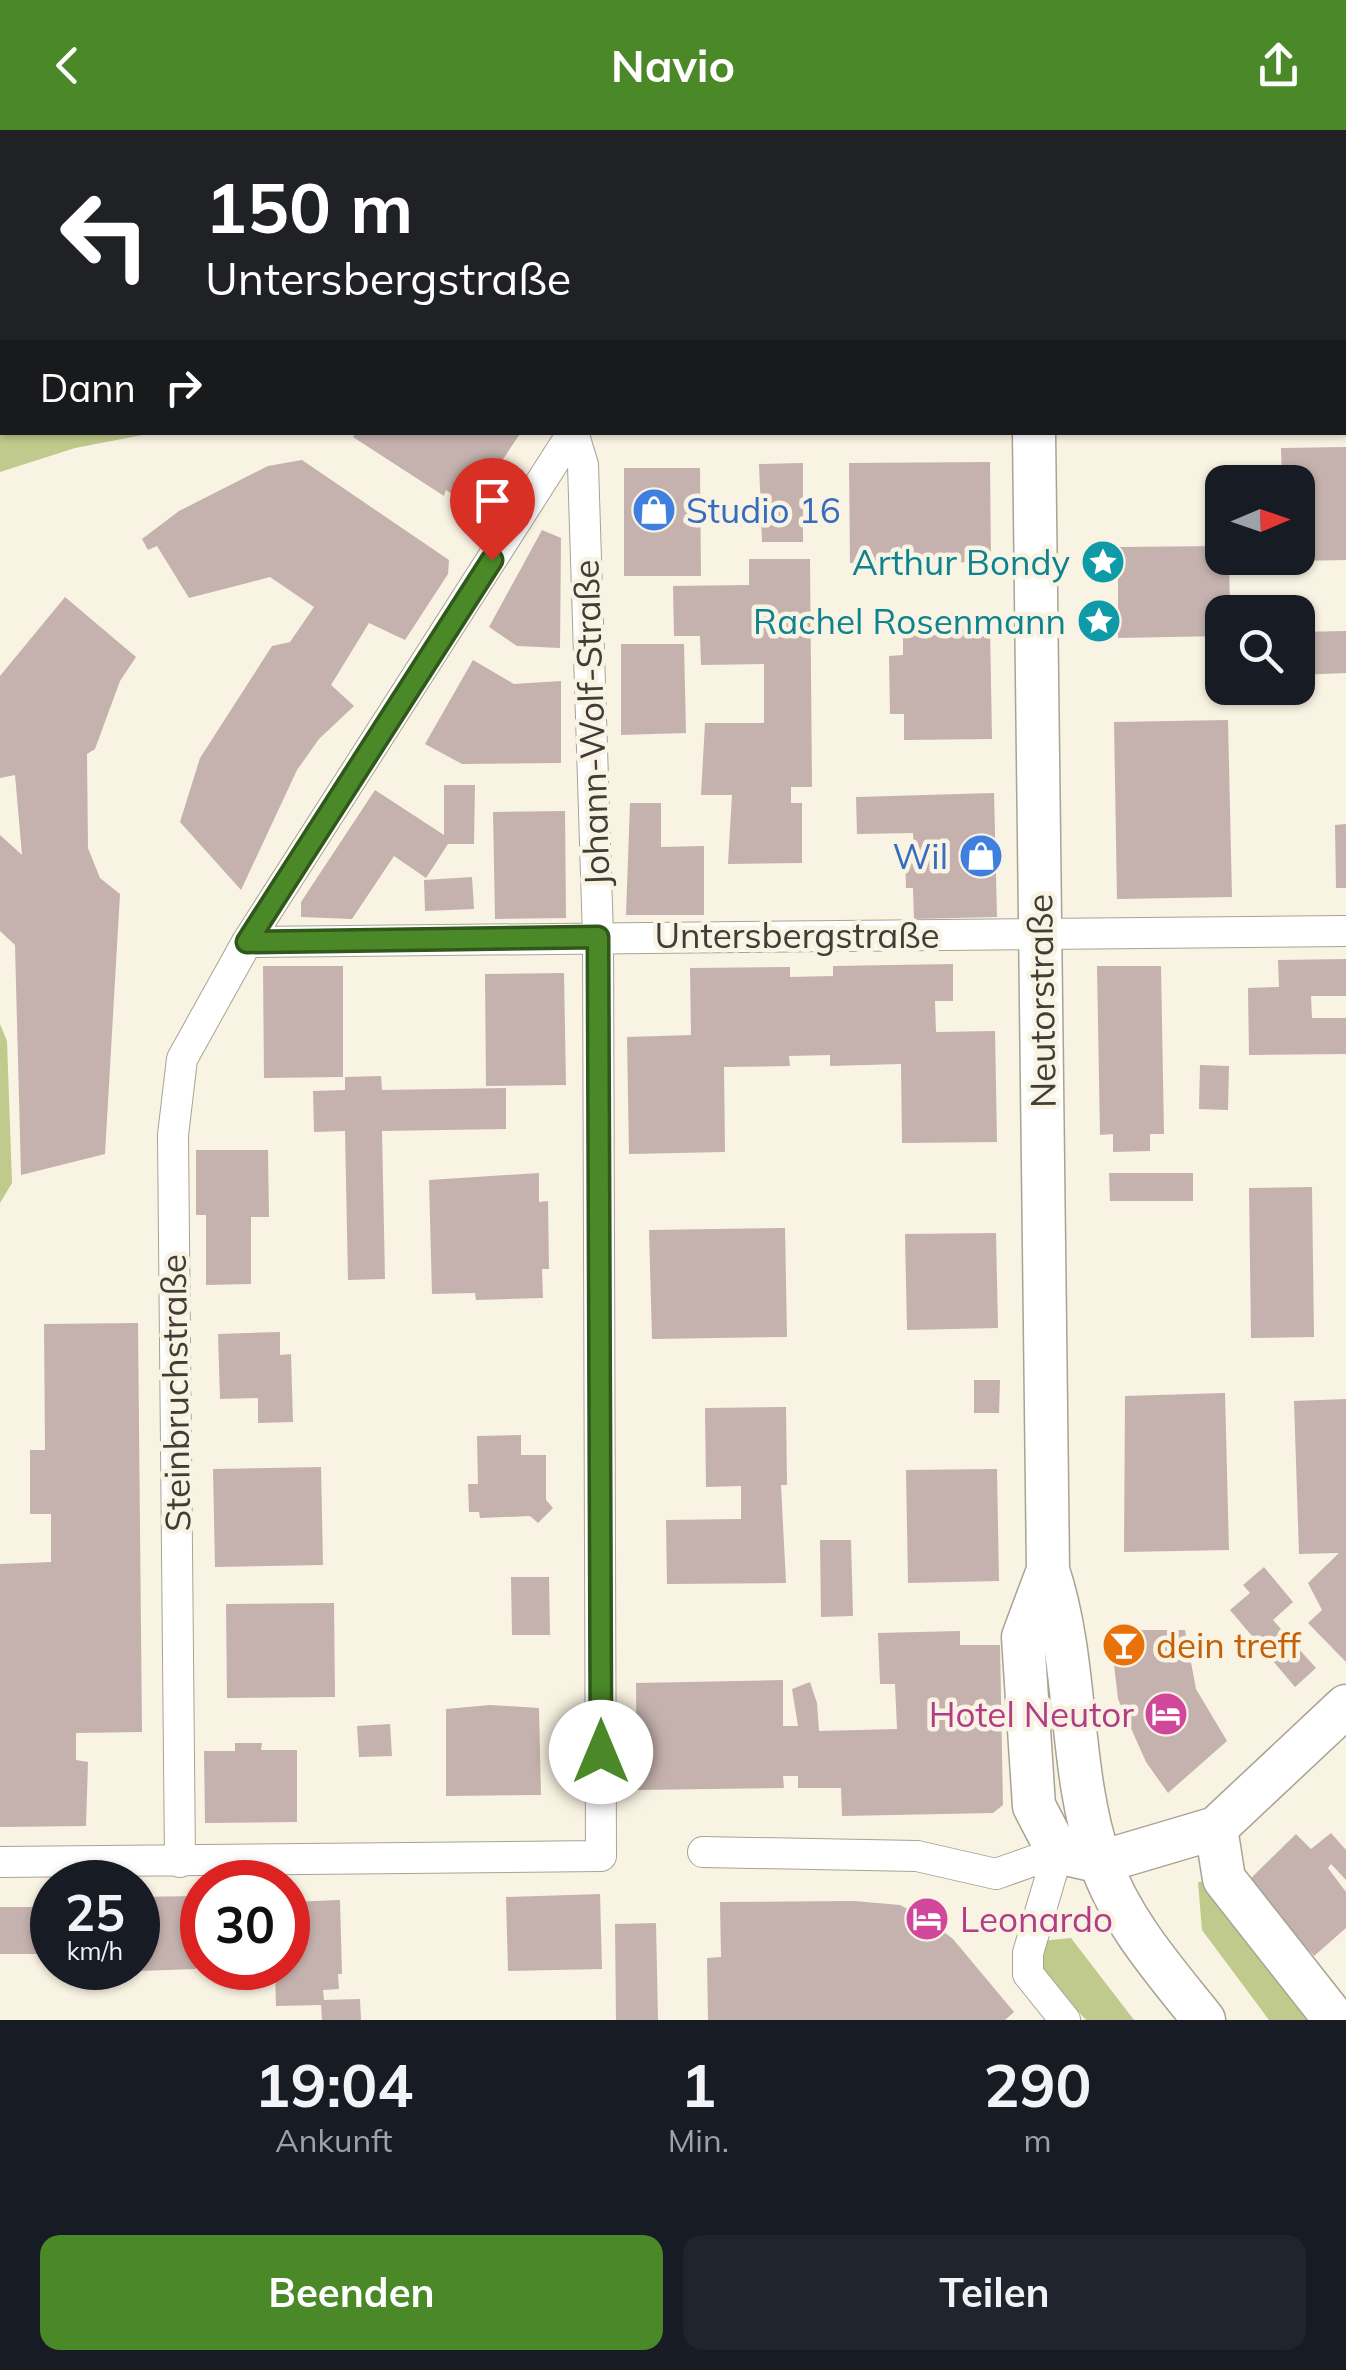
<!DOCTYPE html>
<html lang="de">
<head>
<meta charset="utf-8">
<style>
	:root { --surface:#171b24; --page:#20242c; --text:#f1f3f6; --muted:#9ea1a6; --accent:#4a8828 }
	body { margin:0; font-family:Mulish,sans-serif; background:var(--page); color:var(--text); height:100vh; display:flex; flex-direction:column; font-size:38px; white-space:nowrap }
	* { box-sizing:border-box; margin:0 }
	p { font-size:32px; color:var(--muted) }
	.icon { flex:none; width:55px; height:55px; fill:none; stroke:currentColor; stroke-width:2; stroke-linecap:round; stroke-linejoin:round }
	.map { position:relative; height:1890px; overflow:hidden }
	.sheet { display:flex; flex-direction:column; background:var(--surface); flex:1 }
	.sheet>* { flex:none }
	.hud { position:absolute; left:0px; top:0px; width:1348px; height:305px; box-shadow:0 2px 8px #0004; background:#202124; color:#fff; overflow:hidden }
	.needle { width:65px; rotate:88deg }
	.buttons { position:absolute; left:1205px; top:335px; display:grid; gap:20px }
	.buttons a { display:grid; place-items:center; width:110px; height:110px; border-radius:20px; background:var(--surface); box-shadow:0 2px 8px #0004; font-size:50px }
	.speed { position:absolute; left:30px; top:1730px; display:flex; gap:20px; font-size:50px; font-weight:700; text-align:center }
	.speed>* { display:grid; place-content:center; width:130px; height:130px; border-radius:50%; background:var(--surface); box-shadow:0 2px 8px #0004; line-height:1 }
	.speed small { font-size:25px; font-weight:400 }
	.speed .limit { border:15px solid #d22; background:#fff; color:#111 }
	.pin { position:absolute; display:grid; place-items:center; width:85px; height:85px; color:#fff; margin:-102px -42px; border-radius:50% 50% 50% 0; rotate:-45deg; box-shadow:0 0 10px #0007 }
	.pin .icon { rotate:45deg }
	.me { position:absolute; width:110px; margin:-55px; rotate:0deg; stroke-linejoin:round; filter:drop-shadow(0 0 8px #0008) }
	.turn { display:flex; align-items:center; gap:35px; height:210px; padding:0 40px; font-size:45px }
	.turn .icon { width:130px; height:130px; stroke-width:2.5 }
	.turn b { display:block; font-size:70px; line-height:85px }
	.then { display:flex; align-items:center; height:95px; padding:0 40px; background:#0003; gap:20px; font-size:38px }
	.eta { display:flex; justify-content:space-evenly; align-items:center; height:170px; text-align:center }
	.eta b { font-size:60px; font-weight:700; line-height:70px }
	.button { display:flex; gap:20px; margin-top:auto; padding:20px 40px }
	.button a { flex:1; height:115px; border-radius:20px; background:var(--accent); color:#fff; font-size:40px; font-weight:700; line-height:115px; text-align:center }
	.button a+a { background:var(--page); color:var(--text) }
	header { display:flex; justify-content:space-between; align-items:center; height:130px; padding:0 40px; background:var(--accent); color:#fff; font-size:45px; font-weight:700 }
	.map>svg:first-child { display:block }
</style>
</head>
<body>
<header><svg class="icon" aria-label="back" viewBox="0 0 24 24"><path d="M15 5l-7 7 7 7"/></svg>Navio<svg class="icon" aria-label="share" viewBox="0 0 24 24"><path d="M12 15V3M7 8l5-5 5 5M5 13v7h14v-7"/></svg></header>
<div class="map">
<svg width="1346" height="1890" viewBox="0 0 1346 1890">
	<rect width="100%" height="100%" fill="#f9f3e3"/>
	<path fill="#bfca8c" d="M0 0H554L2 2V302L153 303 75 318 0 342Z
		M0 894 7 911 12 1053 0 1073Z
		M1198 1752H1207L1321 1890H1269L1202 1800Z
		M1071 1808 1134 1890H1086L1043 1842 1041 1811Z"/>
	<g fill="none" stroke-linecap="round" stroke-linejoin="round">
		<path stroke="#4bb6e4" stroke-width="11" d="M1291 0 1292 2
			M1345 175 1346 179"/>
	</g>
	<path fill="#c5b2ae" d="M356 302H521L498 337 519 350 495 392 446 360 444 366 353 307Z
		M1346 317V430L1298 431V352H1282L1281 318Z
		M302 330 449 430 448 444 405 510 369 493 331 555 354 576 319 609 297 640 241 760 180 692 200 628 272 516 290 512 314 477 270 447 189 468 157 416 148 420 142 409 179 381 268 336Z
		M990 332 991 432 850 433 849 333Z
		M803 333V412H762L759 334Z
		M624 338H700L701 446H624Z
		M542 400 561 408 560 518 517 516 489 497Z
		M1222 416V428H1229L1230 482H1222V506L1118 508V417Z
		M749 429H810L812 657H791V673H802V733L728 734 732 665H701L705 593H764V534L701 535 700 506H674L673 456 749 455Z
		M65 467 136 527 120 551 95 619 87 624 88 718 100 748 120 764 105 1024 21 1045 15 815 0 801V705L22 725 15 645 0 648V546Z
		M990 497 992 609 904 610V584H890L889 526 903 525V499Z
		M1346 501V543L1298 545V502Z
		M621 514H684L686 603 621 605Z
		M473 530 514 554 561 551V633L462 634 425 614Z
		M1228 590 1232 767 1117 769 1114 592Z
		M444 655H475L474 714H448L426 748 394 726 352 789 301 787V772L375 660 444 705Z
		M994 663 997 787 914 789 913 758H906L905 718H914L913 703 857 704 856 667Z
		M630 673H661V717L704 716V785H626Z
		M565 681 566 788 495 789 493 682Z
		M1346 694V758H1336L1335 695Z
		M472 747 474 779 425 781 424 750Z
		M1346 829V866H1311L1312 888H1346V924L1249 925 1248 858 1279 857 1278 830Z
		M953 834V871H935L936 902 995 901 997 1012 902 1013 901 934 830 936V925L789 926 790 936 724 937 725 1022 629 1024 627 907 691 905 690 838 790 837V847L833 846V836Z
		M263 836H343V947L264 948Z
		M1097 836H1161L1164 1004H1150V1021L1113 1022V1004L1100 1005Z
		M564 843 566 955 486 956 485 844Z
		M1200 935 1229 936 1228 980 1199 979Z
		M381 946 382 960 506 958V999L382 1001 385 1149 348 1150 345 1001 314 1002 313 961 345 960V947Z
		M196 1020H268L269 1087H251V1154L206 1155V1085H196Z
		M539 1043V1072L548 1071 549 1139H542L543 1168 476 1170 475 1163 432 1164 429 1050Z
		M1109 1043H1193V1071H1110Z
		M1312 1057 1314 1207 1251 1208 1249 1058Z
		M785 1098 787 1207 652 1209 649 1100Z
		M996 1103 998 1198 907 1200 905 1104Z
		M138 1193 142 1602 76 1603V1630L88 1632 86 1696 0 1697V1434L51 1432V1384H30V1320H45L44 1194Z
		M280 1202V1225L291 1224 293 1292 258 1293V1268L220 1269 218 1204Z
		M974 1250H1000L999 1283H974Z
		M1225 1263 1229 1420 1124 1422 1125 1266Z
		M1346 1269V1532L1308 1493 1322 1480 1308 1453 1339 1423 1299 1424 1294 1271Z
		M786 1277 787 1355H781L786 1453 667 1454 666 1390 741 1389V1356L706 1357 705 1278Z
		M521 1305V1325H546V1370L553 1378 538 1393 530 1386 480 1388 479 1382H469L468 1354H478L477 1306Z
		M321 1337 323 1435 215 1437 213 1339Z
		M997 1339 999 1451 908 1453 906 1340Z
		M820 1410H851L853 1486 821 1487Z
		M1264 1437 1293 1472 1273 1490 1316 1538 1295 1557 1230 1480 1250 1463 1243 1455Z
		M511 1447H549L550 1505H512Z
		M334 1473 335 1567 227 1568 226 1474Z
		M1110 1500H1185L1196 1559 1227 1611 1168 1663 1146 1632 1118 1569Z
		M960 1501V1515H1000L1003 1675 993 1683 842 1686 841 1658H798V1646H783L784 1658 637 1660 636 1553 783 1550V1596H798L792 1559 810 1552 817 1573 819 1601 897 1599 895 1554H880L878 1503Z
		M490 1575 539 1578 541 1665 446 1666V1579Z
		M390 1594 392 1626 359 1627 357 1596Z
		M235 1613H262L261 1620H297V1692L205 1693 204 1621H235Z
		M1331 1703 1346 1720V1750L1331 1734 1328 1738 1346 1762V1798L1314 1826 1248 1751 1296 1704 1311 1719Z
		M600 1764 602 1839 508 1841 506 1767Z
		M194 1766 196 1839 138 1841V1767Z
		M340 1770 342 1844H338L339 1859 323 1860 324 1870 360 1869 361 1890H322L321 1875 276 1876 275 1838H288V1772Z
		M854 1771 900 1775 927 1789 953 1809 1014 1882 1005 1890H708L707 1828 721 1827 720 1772Z
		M0 1777H52V1824H0Z
		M656 1793 658 1890H616L615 1794Z"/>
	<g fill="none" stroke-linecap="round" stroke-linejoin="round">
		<defs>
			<path id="street" d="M773 2 774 0
				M1345 287H1346
				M247 812 1346 801
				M703 1722 917 1726 996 1744 1058 1722
				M1058 1722 1028 1823V1844L1065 1890
				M0 1732 601 1726 598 807 583 335 573 302
				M180 1732 173 1005 182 929 247 812 573 302"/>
			<path id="secondary" d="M1031 0V2
				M1034 302 1048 1440C1079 1534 1068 1637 1100 1731 1121 1792 1165 1841 1204 1890
				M1048 1440 1023 1507 1034 1676 1058 1722 1101 1732
				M1216 1698 1224 1749 1335 1890
				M1101 1732 1216 1698 1346 1576"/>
		</defs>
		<use href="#street" stroke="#a8a393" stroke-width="32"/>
		<use href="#secondary" stroke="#a8a393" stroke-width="45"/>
		<use href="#street" stroke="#fff" stroke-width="30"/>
		<use href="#secondary" stroke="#fff" stroke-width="42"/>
	</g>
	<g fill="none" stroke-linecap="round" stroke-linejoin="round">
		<defs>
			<path id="route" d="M492 430 247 812 598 807 601 1622"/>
		</defs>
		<use href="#route" stroke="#30581a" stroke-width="25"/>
		<use href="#route" stroke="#4a8828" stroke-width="18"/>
	</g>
	<defs>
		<symbol id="shop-disc" viewBox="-11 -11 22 22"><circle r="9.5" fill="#3f7fe0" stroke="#f9f3e3"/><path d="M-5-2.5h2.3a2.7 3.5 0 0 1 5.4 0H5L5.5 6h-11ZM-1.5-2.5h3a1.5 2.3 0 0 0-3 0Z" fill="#fff"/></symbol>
		<symbol id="sight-disc" viewBox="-11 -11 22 22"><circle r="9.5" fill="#0f9aa8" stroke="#f9f3e3"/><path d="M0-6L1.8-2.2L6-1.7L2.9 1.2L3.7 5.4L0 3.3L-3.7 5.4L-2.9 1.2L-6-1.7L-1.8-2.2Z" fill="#fff"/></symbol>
		<symbol id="bar-disc" viewBox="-11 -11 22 22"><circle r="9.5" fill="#e8710a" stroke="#f9f3e3"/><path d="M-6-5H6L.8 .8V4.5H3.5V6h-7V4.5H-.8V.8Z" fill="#fff"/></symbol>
		<symbol id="hotel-disc" viewBox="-11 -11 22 22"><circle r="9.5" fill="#d1479c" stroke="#f9f3e3"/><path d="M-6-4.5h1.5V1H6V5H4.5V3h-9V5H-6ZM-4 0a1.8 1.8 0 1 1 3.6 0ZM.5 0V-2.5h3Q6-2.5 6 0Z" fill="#fff"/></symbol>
	</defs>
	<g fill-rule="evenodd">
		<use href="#shop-disc" x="629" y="355" width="50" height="50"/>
		<use href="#sight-disc" x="1078" y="407" width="50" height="50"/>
		<use href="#sight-disc" x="1074" y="466" width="50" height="50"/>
		<use href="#shop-disc" x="956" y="701" width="50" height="50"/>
		<use href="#bar-disc" x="1099" y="1490" width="50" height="50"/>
		<use href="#hotel-disc" x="1141" y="1559" width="50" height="50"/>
		<use href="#hotel-disc" x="902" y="1764" width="50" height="50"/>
	</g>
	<g text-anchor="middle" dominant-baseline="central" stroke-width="9" stroke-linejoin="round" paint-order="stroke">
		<g font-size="35" fill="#366cbe" stroke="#f9f3e3" text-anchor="start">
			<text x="686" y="380">Studio 16</text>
			<text x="948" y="726" text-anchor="end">Wil</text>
		</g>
		<g font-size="35" fill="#0d838f" stroke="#f9f3e3" text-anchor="end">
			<text x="1070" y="432">Arthur Bondy</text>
			<text x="1066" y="491">Rachel Rosenmann</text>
		</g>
		<g font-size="35" fill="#3f3d36" stroke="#f9f3e3">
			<text transform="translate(591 593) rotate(-92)">Johann-Wolf-Straße</text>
			<text x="797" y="805">Untersbergstraße</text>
			<text transform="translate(1041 871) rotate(-91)">Neutorstraße</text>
			<text transform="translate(175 1263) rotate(-91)">Steinbruchstraße</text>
		</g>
		<g font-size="35" fill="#c56008" stroke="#f9f3e3" text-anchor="start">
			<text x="1156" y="1515">dein treff</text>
		</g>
		<g font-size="35" fill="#b23c85" stroke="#f9f3e3" text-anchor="end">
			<text x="1134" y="1584">Hotel Neutor</text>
			<text x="960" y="1789" text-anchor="start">Leonardo</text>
		</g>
	</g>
</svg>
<div class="buttons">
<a><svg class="needle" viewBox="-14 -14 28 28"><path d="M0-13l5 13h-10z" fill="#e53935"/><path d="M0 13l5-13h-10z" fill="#9ea1a6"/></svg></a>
<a><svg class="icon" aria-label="search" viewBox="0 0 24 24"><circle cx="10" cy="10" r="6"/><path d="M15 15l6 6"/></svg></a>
</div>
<div class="speed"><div>25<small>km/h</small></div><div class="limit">30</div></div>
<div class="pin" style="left:492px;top:430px;background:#d93025"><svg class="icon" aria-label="arrive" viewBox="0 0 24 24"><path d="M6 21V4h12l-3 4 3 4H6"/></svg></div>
<svg class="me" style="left:601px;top:1622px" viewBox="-20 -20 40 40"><circle r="19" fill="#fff"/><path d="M0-13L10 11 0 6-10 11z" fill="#4a8828"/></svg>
<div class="hud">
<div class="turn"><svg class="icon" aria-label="left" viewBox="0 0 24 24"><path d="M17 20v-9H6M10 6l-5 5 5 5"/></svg><div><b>150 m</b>Untersbergstraße</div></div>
<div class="then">Dann<svg class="icon" aria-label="right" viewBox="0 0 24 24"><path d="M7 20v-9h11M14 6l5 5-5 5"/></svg></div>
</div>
</div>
<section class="sheet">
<div class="eta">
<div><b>19:04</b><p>Ankunft</p></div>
<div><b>1</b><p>Min.</p></div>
<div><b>290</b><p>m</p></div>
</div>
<div class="button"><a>Beenden</a><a>Teilen</a></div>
</section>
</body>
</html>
